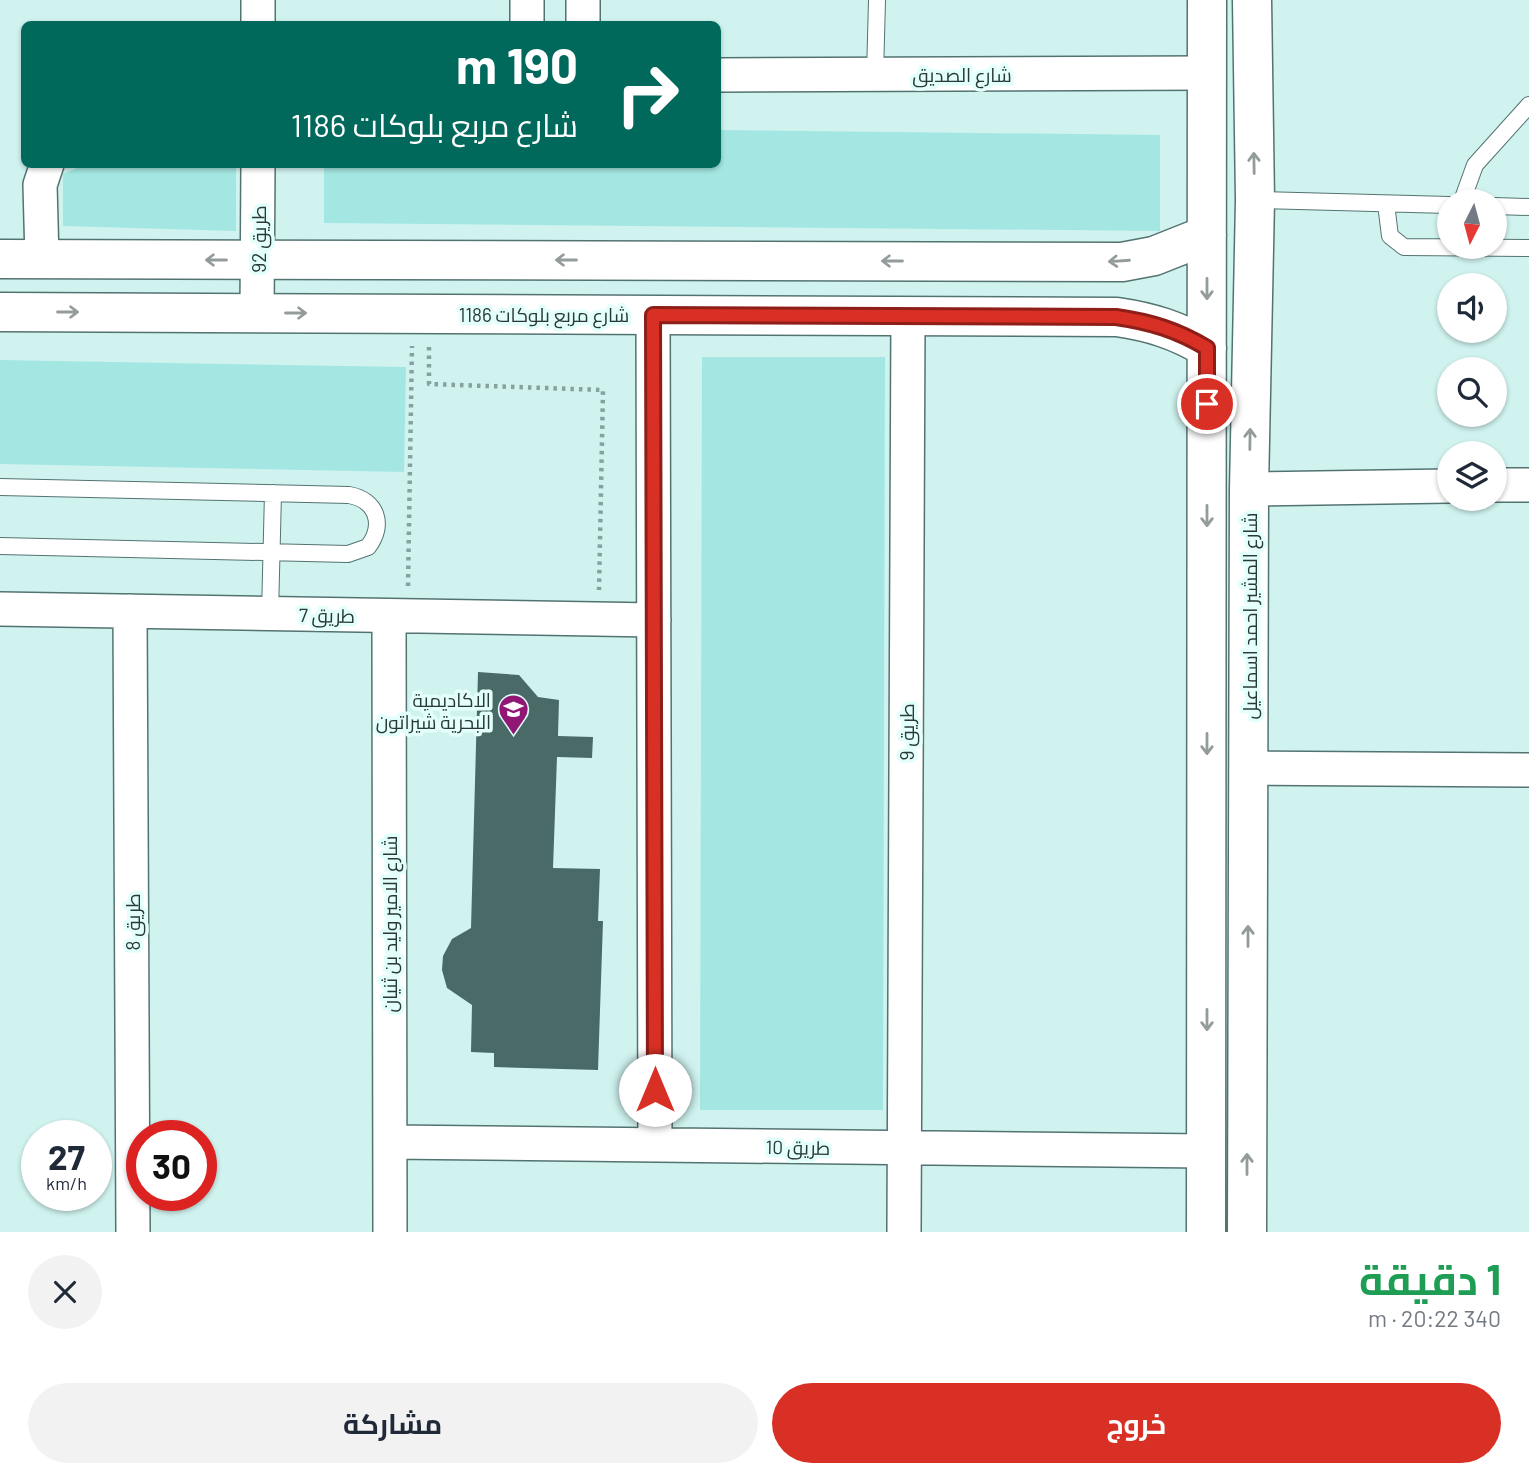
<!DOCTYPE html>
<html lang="ar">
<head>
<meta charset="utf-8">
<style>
	:root { --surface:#fff; --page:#f2f2f3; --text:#1f2937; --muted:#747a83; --accent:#d93025 }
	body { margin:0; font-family:Barlow,Cairo,sans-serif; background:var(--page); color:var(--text); direction:rtl; height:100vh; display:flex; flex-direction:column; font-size:26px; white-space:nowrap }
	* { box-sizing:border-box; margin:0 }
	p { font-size:23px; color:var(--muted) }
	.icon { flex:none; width:38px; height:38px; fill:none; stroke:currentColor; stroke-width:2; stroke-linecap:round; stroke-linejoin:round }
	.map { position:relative; height:1232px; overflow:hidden; direction:ltr }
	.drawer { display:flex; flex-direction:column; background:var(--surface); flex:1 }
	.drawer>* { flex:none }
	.top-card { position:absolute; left:21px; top:21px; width:700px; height:147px; border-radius:10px; box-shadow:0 2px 5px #0004; direction:rtl; background:#00695c; color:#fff; overflow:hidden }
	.needle { width:46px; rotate:186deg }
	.tools { position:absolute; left:1437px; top:189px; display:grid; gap:14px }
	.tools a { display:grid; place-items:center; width:70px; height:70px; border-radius:50%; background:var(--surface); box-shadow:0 2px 5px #0004; font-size:35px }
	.speed { position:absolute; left:21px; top:1120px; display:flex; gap:14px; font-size:35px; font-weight:700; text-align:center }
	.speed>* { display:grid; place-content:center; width:91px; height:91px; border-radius:50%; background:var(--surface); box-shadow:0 2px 5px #0004; line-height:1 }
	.speed small { font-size:18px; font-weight:400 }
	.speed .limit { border:10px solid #d22; background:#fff; color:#111 }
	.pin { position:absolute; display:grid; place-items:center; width:60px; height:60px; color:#fff; margin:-30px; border:4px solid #fff; border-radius:50%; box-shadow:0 2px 7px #0007 }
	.me { position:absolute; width:77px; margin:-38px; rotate:0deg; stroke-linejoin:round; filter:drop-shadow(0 0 5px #0008) }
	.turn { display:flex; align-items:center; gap:24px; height:147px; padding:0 28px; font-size:32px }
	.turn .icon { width:91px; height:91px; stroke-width:2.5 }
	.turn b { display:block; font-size:49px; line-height:60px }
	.round { display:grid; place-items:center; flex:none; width:74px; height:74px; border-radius:37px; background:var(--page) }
	.summary { display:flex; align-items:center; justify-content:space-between; height:119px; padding:0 28px }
	h1 { font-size:42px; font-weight:700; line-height:52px; color:#1e9e55 }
	.action { display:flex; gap:14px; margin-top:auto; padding:14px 28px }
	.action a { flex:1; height:80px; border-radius:42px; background:var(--accent); color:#fff; font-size:28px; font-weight:700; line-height:80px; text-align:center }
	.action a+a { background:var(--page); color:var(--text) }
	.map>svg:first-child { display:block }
</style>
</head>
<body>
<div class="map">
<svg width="1529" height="1232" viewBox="0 0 1529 1232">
	<rect width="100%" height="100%" fill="#d0f3f0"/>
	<path fill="#a4e7e2" d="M718 130 1160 135V231L324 223V165L718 164Z
		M84 165H236V231L63 226V174Z
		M702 357H885L883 1110H700Z
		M0 360 406 367 404 472 0 464Z"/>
	<path fill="#4a6a68" d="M478 672 519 675 538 697 559 700 558 736 593 737 592 758 557 757 553 868 600 869 598 921H603L598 1070 494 1067V1053L471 1052 472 1005 447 988 442 970 443 956 452 939 471 928Z"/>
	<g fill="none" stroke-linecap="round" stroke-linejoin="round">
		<defs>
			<path id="lane" d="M875 75 877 0
				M1256 200 1449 205
				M1462 201 1475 165 1529 105
				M1386 204 1390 236 1404 247 1529 248
				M1494 206 1529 207
				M0 487 349 495C377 500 385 525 368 547L348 554 0 546
				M270 614 273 493"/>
			<path id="street" d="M258 24V0
				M527 24V0
				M583 24V0
				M718 75 1207 73
				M42 259 40 185 47 164
				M257 313 258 164
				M653 315 655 1145
				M1494 485H1529
				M1249 489 1449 486
				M0 609 654 620
				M130 611 133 1232
				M389 616 390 1232
				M1248 768 1529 770
				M390 1142 1206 1151
				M904 1232 908 316"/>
			<path id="secondary" d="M0 259 1122 262 1154 256 1207 235
				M0 312 1117 317C1151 322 1177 330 1207 348
				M1206 1232 1207 0
				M1247 1232 1249 489 1255 200 1252 0"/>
		</defs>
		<use href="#lane" stroke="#537371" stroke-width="18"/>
		<use href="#street" stroke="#537371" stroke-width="36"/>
		<use href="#secondary" stroke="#537371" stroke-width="41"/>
		<path stroke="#87a19f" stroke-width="4.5" stroke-dasharray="3.5 5" stroke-linecap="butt" d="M429 347V384L603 390 599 590
			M408 586 412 346"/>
		<use href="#lane" stroke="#fff" stroke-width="16"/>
		<use href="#street" stroke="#fff" stroke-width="33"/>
		<use href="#secondary" stroke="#fff" stroke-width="38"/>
	</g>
	<defs><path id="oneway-shaft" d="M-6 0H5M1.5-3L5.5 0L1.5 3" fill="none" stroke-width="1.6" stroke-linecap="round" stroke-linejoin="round" transform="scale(1.75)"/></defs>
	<g stroke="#949c9b">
		<use href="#oneway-shaft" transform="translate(1254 163) rotate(-91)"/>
		<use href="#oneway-shaft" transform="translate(216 260) rotate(-180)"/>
		<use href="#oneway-shaft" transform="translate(566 260) rotate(-180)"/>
		<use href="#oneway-shaft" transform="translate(892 261) rotate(-180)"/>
		<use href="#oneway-shaft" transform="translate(1119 261) rotate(176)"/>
		<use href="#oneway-shaft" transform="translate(1207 289) rotate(90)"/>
		<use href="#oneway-shaft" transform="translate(68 312)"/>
		<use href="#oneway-shaft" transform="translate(296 313)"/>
		<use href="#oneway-shaft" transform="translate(1250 439) rotate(-89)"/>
		<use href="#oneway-shaft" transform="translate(1207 516) rotate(90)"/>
		<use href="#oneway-shaft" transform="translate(1207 744) rotate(90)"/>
		<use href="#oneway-shaft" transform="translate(1248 936) rotate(-90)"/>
		<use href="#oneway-shaft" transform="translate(1207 1020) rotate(90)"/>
		<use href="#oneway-shaft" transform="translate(1247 1164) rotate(-90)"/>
	</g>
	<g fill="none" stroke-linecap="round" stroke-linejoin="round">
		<defs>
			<path id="route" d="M655 1090 653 315 1116 317C1151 322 1177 330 1207 348V404"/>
		</defs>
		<use href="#route" stroke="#8d1f18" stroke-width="18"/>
		<use href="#route" stroke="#d93025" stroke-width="12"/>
	</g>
	<defs>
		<symbol id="university-pin" viewBox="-11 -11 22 30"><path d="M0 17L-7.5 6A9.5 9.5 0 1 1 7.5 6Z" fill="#911774" stroke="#e2fffc"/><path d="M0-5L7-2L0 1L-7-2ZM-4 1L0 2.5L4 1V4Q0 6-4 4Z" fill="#fff"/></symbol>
	</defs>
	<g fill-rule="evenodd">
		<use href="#university-pin" x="496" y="692" width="35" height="47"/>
	</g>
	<g text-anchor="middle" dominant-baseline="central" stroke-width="7" stroke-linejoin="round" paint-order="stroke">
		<g font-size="19" fill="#2a3837" stroke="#e2fffc">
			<text x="962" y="74">شارع الصديق</text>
			<text transform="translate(258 239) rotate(-90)">طريق 92</text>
			<text x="544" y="314">شارع مربع بلوكات 1186</text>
			<text transform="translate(327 615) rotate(1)">طريق 7</text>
			<text transform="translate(1249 616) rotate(-90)">شارع المشير احمد اسماعيل</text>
			<text transform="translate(906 732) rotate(-90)">طريق 9</text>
			<text transform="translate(132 922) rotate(-90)">طريق 8</text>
			<text transform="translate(389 924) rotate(-90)">شارع الامير وليد بن ثنيان</text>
			<text transform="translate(798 1147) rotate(1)">طريق 10</text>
		</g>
		<g font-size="19" fill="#2a3837" stroke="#e2fffc" text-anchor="end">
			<text x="491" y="699">الاكاديمية<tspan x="491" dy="22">البحرية شيراتون</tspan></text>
		</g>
	</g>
</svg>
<div class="tools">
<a><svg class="needle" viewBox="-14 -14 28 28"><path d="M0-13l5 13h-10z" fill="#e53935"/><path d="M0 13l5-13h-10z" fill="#747a83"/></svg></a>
<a><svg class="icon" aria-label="sound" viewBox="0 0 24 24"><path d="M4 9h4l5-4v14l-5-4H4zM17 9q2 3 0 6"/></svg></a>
<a><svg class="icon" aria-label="search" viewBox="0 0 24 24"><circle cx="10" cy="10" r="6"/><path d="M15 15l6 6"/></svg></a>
<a><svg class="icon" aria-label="layers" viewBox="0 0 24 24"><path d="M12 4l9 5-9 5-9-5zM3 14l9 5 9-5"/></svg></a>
</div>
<div class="speed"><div>27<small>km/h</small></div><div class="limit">30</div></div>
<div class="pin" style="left:1207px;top:404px;background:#d93025"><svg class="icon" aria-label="arrive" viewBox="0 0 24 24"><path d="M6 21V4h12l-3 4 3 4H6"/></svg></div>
<svg class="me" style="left:655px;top:1090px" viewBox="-20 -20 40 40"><circle r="19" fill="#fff"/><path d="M0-13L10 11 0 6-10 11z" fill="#d93025"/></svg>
<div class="top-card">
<div class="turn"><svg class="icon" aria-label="right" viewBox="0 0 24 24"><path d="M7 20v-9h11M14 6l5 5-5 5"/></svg><div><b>190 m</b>شارع مربع بلوكات 1186</div></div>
</div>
</div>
<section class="drawer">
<div class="summary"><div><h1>1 دقيقة</h1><p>340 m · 20:22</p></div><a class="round"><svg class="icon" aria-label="close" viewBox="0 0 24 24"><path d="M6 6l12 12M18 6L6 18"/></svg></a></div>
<div class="action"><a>خروج</a><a>مشاركة</a></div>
</section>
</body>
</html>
